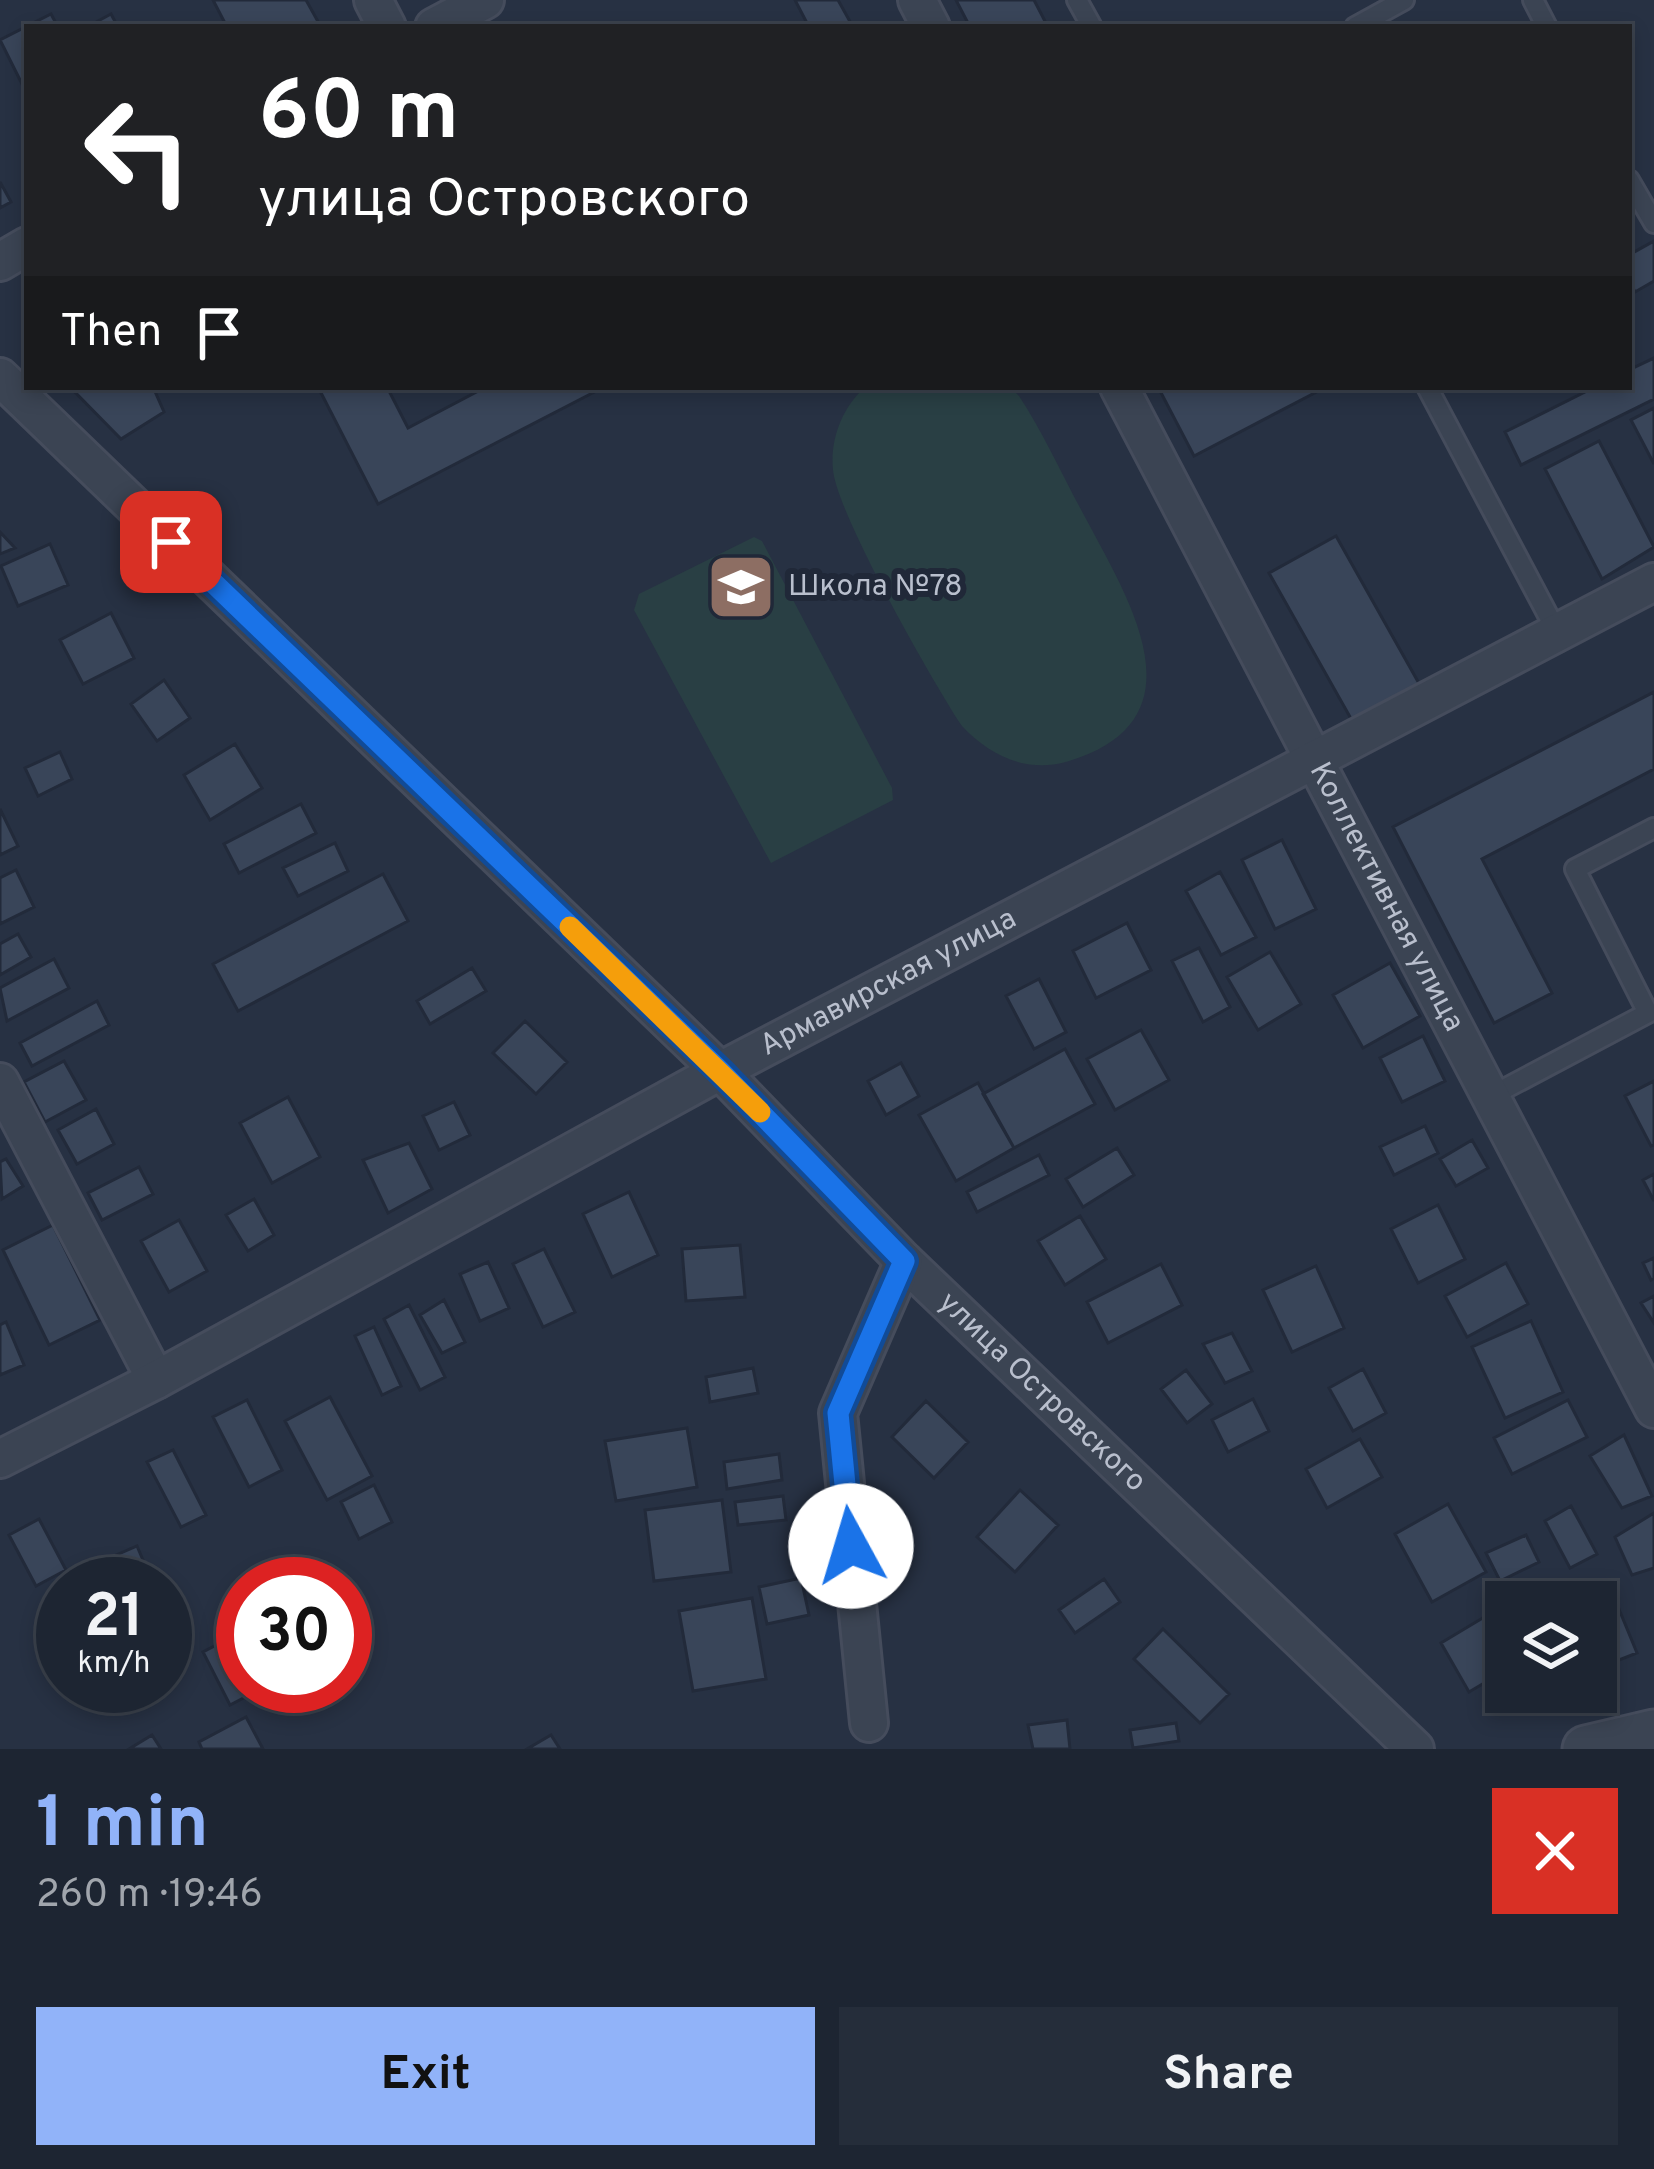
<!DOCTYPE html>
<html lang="en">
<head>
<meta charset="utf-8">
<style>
	:root { --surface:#1d2532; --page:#252d3a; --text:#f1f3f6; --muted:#a0a5ac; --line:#3b424d; --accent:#91b3f9 }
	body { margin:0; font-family:Overpass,sans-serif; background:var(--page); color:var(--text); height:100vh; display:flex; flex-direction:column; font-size:45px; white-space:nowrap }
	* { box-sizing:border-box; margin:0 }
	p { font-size:39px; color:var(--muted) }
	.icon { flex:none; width:66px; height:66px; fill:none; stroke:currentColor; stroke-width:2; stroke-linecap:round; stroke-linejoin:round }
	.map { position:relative; height:1749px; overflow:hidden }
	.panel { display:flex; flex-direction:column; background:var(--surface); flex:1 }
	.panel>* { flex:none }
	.hud { position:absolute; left:24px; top:24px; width:1608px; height:366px; border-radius:0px; box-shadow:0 6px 18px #0003,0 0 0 3px var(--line); background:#202124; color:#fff; overflow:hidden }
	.controls { position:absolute; left:1485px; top:1581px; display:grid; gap:24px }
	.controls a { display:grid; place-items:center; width:132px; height:132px; border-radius:0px; background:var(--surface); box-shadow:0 6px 18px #0003,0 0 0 3px var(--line); font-size:60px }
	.speed { position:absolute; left:36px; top:1557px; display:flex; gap:24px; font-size:60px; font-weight:700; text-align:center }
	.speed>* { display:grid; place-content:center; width:156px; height:156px; border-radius:50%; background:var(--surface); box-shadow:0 6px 18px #0003,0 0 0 3px var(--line); line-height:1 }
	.speed small { font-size:30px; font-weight:400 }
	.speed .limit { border:18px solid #d22; background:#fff; color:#111 }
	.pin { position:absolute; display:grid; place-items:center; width:102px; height:102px; color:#fff; margin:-51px; border-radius:24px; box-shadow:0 6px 18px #0006 }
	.me { position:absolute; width:132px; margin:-66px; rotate:354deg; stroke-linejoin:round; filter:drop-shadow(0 0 9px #0008) }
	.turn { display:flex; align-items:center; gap:42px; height:252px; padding:0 36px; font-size:54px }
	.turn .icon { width:156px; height:156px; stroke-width:2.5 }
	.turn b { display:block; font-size:84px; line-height:102px }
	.then { display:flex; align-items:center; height:114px; padding:0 36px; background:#0003; gap:24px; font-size:45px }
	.round { display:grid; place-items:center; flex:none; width:126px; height:126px; border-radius:0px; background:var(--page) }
	.summary { display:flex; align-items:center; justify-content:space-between; height:204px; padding:0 36px }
	h1 { font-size:72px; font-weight:700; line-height:90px; color:var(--accent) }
	.action { display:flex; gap:24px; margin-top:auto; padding:24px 36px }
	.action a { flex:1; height:138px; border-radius:0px; background:var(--accent); color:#111; font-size:48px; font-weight:700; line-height:138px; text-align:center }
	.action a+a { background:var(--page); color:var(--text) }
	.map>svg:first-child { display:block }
</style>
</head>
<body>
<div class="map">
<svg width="1654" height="1749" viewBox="0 0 1654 1749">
	<rect width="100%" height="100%" fill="#273143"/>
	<path fill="#293f44" d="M865 387H1010L1019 396C1044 434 1063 477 1085 517 1127 597 1207 719 1069 761 1028 774 990 756 962 726 934 684 837 514 833 470 830 439 842 408 865 387Z
		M754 537 762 541 892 788 893 800 771 863 634 610 639 594Z"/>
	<path fill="#394559" stroke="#222a3a" stroke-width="3" d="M213 0H306L321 27H227Z
		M795 0H838L853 27H809Z
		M956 0H1034L1048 27H970Z
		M51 14 58 27H27V94L0 40Z
		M111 14 118 27H87Z
		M0 182 11 202 0 208Z
		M1654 241V281L1635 292 1629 280V255Z
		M1654 358V399L1521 465 1505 432 1595 387H1629V370Z
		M70 387H153L164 412 121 439Z
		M318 387H387L408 428 486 387H604L378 504Z
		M1158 387H1326L1194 456Z
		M1654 408V464L1631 420Z
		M1599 441 1654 547 1602 579 1545 469Z
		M0 532 15 548 0 554Z
		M1336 536 1421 687 1354 724 1269 573Z
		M50 544 68 585 18 606 1 566Z
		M111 613 134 658 83 684 60 640Z
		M164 680 190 718 157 741 131 704Z
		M1654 692V769L1482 859 1552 993 1494 1023 1393 827Z
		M235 744 262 788 210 820 184 775Z
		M60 752 72 779 38 796 25 768Z
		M301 804 316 833 239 873 224 844Z
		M0 809 18 846 0 855Z
		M1282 840 1316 909 1275 929 1242 860Z
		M335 843 348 871 298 896 283 868Z
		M16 870 34 907 0 924V878Z
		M1220 872 1256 937 1221 955 1186 891Z
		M383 874 408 921 238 1011 213 964Z
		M1127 923 1151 970 1096 998 1073 951Z
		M18 934 31 957 0 975V944Z
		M1199 948 1230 1007 1203 1022 1172 961Z
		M1270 952 1301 1004 1258 1030 1227 977Z
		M54 959 69 988 7 1021 0 988Z
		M1390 963 1420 1016 1363 1048 1333 995Z
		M472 968 486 991 430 1024 417 1001Z
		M1039 979 1066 1032 1034 1049 1006 996Z
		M97 1001 109 1025 32 1066 20 1043Z
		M525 1021 567 1062 536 1094 493 1053Z
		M1141 1030 1169 1080 1115 1110 1087 1059Z
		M1423 1036 1445 1081 1402 1102 1380 1058Z
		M1065 1049 1095 1104 1014 1148 983 1094Z
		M64 1061 86 1100 45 1122 24 1082Z
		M901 1063 919 1096 886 1115 868 1081Z
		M1654 1081V1145L1651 1146 1625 1096Z
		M978 1083 1014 1148 956 1181 919 1115Z
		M288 1097 320 1157 272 1183 240 1123Z
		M454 1102 470 1135 439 1150 423 1116Z
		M96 1109 114 1144 77 1164 58 1130Z
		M1425 1126 1438 1153 1394 1175 1380 1147Z
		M1472 1140 1488 1168 1456 1186 1440 1159Z
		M409 1143 432 1189 388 1213 363 1160Z
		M1117 1148 1134 1175 1083 1207 1066 1179Z
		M1039 1155 1049 1175 977 1212 967 1192Z
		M6 1159 23 1186 2 1199 0 1162Z
		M139 1167 153 1194 102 1220 88 1193Z
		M1654 1174V1201L1643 1180Z
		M629 1192 658 1255 612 1277 583 1214Z
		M254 1199 274 1235 248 1251 226 1215Z
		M1438 1205 1465 1259 1418 1283 1391 1229Z
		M1080 1216 1106 1259 1065 1285 1038 1241Z
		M179 1220 207 1271 169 1292 141 1241Z
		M53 1225 100 1320 49 1345 3 1250Z
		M740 1245 745 1297 686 1301 682 1249Z
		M544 1249 575 1312 543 1327 513 1264Z
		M1654 1258V1278L1651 1280 1643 1263Z
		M488 1262 509 1308 480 1321 460 1274Z
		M1506 1263 1528 1304 1467 1337 1445 1296Z
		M1161 1264 1182 1305 1108 1343 1087 1302Z
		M1316 1266 1344 1328 1292 1352 1263 1290Z
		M1654 1296V1323L1641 1303Z
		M444 1300 465 1342 442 1353 420 1315Z
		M409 1305 445 1377 420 1390 384 1319Z
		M1531 1321 1563 1392 1505 1418 1472 1347Z
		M6 1322 24 1365 0 1375V1325Z
		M374 1327 401 1386 382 1395 355 1336Z
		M1232 1333 1252 1371 1225 1383 1203 1344Z
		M753 1368 758 1393 710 1402 706 1377Z
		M1363 1369 1386 1413 1353 1431 1329 1388Z
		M1186 1370 1212 1404 1187 1423 1161 1389Z
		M330 1397 372 1476 327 1500 285 1421Z
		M1253 1399 1269 1431 1228 1452 1212 1420Z
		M247 1400 282 1470 249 1487 213 1417Z
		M1568 1400 1587 1437 1512 1474 1494 1438Z
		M926 1401 968 1442 934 1478 892 1437Z
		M687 1428 697 1487 616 1501 605 1441Z
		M1624 1435 1652 1496 1622 1508 1590 1456Z
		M1360 1439 1382 1477 1327 1508 1306 1469Z
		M173 1450 206 1515 181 1527 147 1462Z
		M779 1454 782 1480 727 1489 724 1462Z
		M374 1485 392 1522 359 1539 341 1502Z
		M1020 1490 1058 1525 1015 1572 977 1537Z
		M783 1496 786 1520 738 1525 735 1502Z
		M722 1500 731 1572 654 1581 645 1510Z
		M1448 1504 1486 1572 1432 1602 1395 1534Z
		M1571 1506 1597 1554 1570 1568 1545 1521Z
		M1654 1513V1568L1632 1575 1615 1537Z
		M39 1519 66 1570 36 1586 9 1535Z
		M1526 1535 1539 1562 1500 1581 1486 1553Z
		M137 1546 153 1584H96L89 1567Z
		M801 1578 809 1615 767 1624 759 1587Z
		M1104 1579 1120 1602 1075 1633 1059 1610Z
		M1609 1585 1637 1653 1614 1662 1596 1619V1602H1589L1585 1594Z
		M752 1598 766 1679 693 1691 679 1611Z
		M1486 1616 1506 1650V1670L1469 1692 1441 1643Z
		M1163 1629 1229 1694 1200 1723 1134 1659Z
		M224 1641 251 1694 230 1705 203 1652Z
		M246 1717 263 1749H202L199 1742Z
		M1067 1720 1070 1749H1033L1028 1725Z
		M1176 1723 1179 1741 1133 1748 1130 1730Z
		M152 1735 161 1749H129Z
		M551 1735 560 1749H527Z"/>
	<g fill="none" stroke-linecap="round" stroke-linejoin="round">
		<defs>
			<path id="service" d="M1077 0 1092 27
				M1533 0 1547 27
				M1355 27 1404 0
				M1629 180 1654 223
				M1427 387 1558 634
				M1491 1096 1648 1013 1575 869 1654 828"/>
			<g id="minor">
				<path d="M373 0 387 27"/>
				<path d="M917 0 931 27"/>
				<path d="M434 27 485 0"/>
				<path d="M0 262 27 246"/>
				<path id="s1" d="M0 377 720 1071 904 1261 1415 1749"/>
				<path id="s2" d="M1119 387 1654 1409"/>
				<path d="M0 1082 156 1380"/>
				<path id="s3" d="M0 1459 156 1380 720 1071 1654 582"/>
				<path d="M869 1723 838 1413 904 1261"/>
			</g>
			<path id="tertiary" d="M1586 1749 1654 1733"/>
		</defs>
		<use href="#service" stroke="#454c5c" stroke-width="24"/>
		<use href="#minor" stroke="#454c5c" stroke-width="42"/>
		<use href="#tertiary" stroke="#454c5c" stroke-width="51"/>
		<use href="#service" stroke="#3b4453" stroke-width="18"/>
		<use href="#minor" stroke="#3b4453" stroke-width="36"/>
		<use href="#tertiary" stroke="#3b4453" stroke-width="45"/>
	</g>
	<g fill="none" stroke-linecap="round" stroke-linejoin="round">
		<defs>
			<path id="route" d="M171 542 720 1071 904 1261 838 1413 851 1546"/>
		</defs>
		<use href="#route" stroke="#114b97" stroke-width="30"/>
		<use href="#route" stroke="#1a73e8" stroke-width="21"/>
		<path stroke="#f59e0b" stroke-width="21" d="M570 927 760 1112"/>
	</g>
	<defs>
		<symbol id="school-square" viewBox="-11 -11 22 22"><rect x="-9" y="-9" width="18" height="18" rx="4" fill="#8d6e63" stroke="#202838"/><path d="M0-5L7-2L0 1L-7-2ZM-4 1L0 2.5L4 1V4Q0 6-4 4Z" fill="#fff"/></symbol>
	</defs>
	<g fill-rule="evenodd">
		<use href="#school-square" x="703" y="549" width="76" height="76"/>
	</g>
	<g text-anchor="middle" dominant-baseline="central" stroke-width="12" stroke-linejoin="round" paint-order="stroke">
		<g font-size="30" fill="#b9bfcd" stroke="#202838" text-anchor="start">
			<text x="788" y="587">Школа №78</text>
		</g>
		<g font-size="30" fill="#b9bfcd" stroke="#202838">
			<text stroke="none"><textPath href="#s2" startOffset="576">Коллективная улица</textPath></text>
			<text stroke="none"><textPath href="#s3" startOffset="1008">Армавирская улица</textPath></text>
			<text stroke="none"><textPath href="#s1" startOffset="1455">улица Островского</textPath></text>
		</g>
	</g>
</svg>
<div class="controls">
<a><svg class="icon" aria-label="layers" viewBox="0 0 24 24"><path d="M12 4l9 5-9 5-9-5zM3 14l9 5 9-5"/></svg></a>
</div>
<div class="speed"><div>21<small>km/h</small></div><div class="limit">30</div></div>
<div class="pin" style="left:171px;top:542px;background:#d93025"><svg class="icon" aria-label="arrive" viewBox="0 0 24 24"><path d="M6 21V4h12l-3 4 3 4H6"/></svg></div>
<svg class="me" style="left:851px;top:1546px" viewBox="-20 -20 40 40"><circle r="19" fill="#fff"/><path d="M0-13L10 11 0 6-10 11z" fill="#1a73e8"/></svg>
<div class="hud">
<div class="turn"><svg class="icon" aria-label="left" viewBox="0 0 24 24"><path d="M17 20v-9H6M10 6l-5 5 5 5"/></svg><div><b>60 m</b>улица Островского</div></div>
<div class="then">Then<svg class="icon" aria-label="arrive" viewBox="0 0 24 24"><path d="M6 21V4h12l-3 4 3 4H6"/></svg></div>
</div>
</div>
<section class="panel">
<div class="summary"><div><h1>1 min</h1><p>260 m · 19:46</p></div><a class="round" style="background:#d93025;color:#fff"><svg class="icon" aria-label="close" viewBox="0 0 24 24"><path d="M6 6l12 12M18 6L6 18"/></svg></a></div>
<div class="action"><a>Exit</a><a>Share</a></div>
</section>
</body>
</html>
